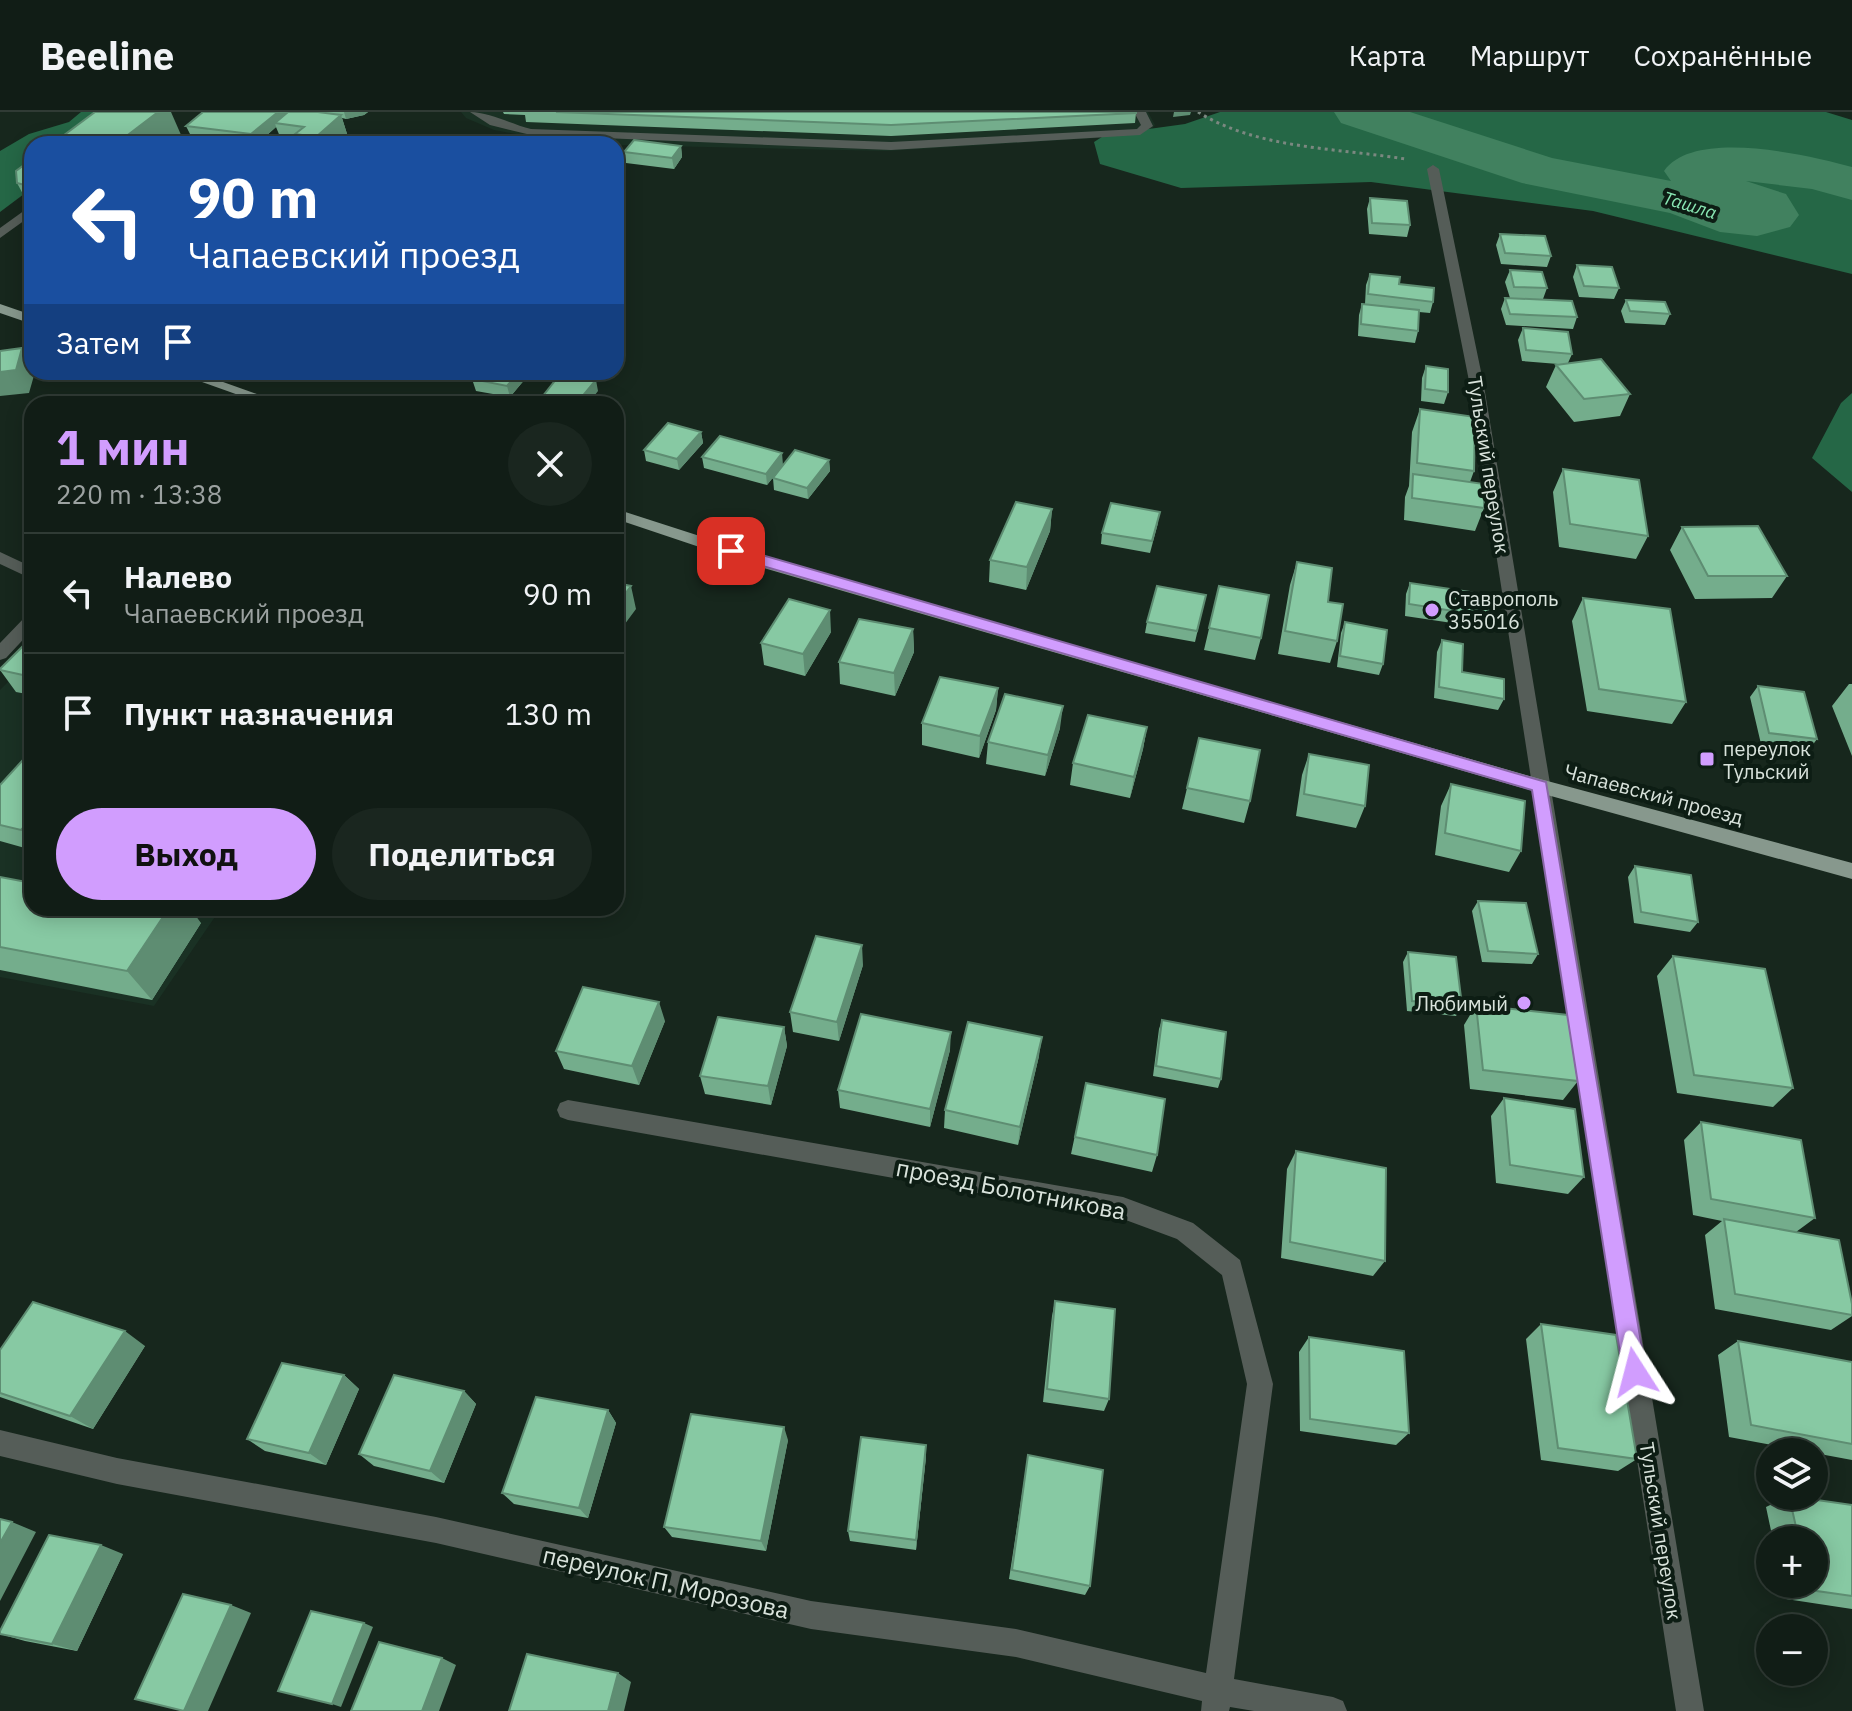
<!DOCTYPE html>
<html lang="ru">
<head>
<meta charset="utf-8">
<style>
	:root { --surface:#111d16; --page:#1a261f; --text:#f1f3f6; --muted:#9ca2a1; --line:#303b35; --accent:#d19dfe }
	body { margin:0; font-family:"IBM Plex Sans",sans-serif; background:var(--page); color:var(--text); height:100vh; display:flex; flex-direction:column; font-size:30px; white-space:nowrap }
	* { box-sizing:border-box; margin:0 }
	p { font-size:26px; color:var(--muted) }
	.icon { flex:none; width:44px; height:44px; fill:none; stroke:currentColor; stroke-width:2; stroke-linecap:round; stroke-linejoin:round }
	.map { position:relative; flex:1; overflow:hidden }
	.details { position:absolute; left:24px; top:284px; width:600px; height:520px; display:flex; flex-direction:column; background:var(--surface); border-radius:24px; box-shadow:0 4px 20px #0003,0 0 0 2px var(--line) }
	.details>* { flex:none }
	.guide { position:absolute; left:24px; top:24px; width:600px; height:244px; border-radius:24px; box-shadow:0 4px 20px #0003,0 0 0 2px var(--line); background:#1a4fa0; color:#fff; overflow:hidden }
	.buttons { position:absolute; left:1756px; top:1326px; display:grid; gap:16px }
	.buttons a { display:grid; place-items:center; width:72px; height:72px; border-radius:50%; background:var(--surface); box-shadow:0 4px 20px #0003,0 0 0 2px var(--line); font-size:40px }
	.pin { position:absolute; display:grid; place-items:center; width:68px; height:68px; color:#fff; margin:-34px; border-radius:16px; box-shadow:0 4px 12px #0006 }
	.me { position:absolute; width:88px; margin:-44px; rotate:351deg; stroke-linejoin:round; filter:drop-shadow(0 0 6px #0008) }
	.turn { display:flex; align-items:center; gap:28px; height:168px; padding:0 32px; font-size:36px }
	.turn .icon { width:104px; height:104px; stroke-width:2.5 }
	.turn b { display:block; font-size:56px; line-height:68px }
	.then { display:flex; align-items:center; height:76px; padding:0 32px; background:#0003; gap:16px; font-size:30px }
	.round { display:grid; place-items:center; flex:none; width:84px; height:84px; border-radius:42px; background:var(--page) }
	.overview { display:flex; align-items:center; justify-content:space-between; height:136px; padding:0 32px }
	h1 { font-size:48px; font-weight:700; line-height:60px; color:var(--accent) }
	.action { display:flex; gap:16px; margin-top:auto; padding:16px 32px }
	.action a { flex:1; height:92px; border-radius:48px; background:var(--accent); color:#111; font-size:32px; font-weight:700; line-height:92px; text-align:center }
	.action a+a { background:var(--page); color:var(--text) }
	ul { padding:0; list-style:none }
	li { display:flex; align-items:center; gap:24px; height:120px; padding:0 32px; border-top:2px solid var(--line) }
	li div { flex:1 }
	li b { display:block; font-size:30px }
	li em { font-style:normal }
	header { display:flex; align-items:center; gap:48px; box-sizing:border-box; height:112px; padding:0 40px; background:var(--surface); border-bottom:2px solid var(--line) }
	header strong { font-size:38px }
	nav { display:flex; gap:44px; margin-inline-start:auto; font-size:28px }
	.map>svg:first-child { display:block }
</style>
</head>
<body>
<header>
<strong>Beeline</strong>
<nav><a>Карта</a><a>Маршрут</a><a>Сохранённые</a></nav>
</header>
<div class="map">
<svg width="1852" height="1599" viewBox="0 0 1852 1599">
	<rect width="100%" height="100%" fill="#17271d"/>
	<path fill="#1a3124" d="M461 0H1148L1155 13 1147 23 887 39 569 32 494 18 466 6Z
		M32 546V796H221L154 894 0 865V578Z"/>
	<path fill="#256746" d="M81 0H132L90 32H32V76L0 100V39L29 22 69 10Z
		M1220 0H1826L1852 8V162L1593 99 1371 70 1181 76 1100 52 1094 30 1105 23 1185 12Z
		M1852 281V380L1812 346 1841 291Z"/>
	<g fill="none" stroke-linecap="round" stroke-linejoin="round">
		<path fill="#41815f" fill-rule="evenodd" d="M1334 0H1410L1552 46 1671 69 1664 59C1694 16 1808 43 1852 55V88L1812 77 1746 69 1786 82 1799 103 1790 115 1757 124 1720 120 1670 101 1522 71 1341 11Z"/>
		<path stroke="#7b8880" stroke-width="3" stroke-dasharray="3 4" stroke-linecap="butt" d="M1198 0C1257 37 1337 36 1405 47"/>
		<path fill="#555d58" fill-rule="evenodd" d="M470 0C489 0 511 12 531 17L891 30 1137 17 1141 13 1134 0H1146L1153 14 1140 23 891 38 531 23 490 13Z
			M1433 53 1439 57 1484 274 1704 1599H1676L1470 274 1427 57Z
			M32 93V103L0 126V116Z
			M0 440 32 455V467L0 452Z
			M32 502V518L6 546 0 548V531L26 504Z
			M568 988 1123 1085 1193 1111 1240 1148 1273 1272 1234 1567 1333 1585 1343 1589 1347 1599H1254L1230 1595 1229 1599H1201L1202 1589 1016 1545 811 1517 436 1431 117 1372 0 1344V1318L117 1346 436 1405 811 1489 1016 1517 1206 1561 1247 1272 1222 1163 1177 1127 1123 1107 568 1008 560 1005 557 998 560 991Z"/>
		<path fill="#87988d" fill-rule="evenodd" d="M0 192 32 203V212L0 201Z
			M174 260H195L285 292H264Z
			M616 397 765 445 1540 667 1852 751V767L1540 681 753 453 616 407Z"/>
	</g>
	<path fill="#74ad8c" d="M203 0H368L364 3 346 7 342 6 348 25 340 32H283L276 15 257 32H246L191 24 186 14Z
		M503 0H1136V1L1135 11 891 24 526 10 525 3 504 2Z
		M681 34 682 45 674 57 626 51 624 40Z
		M32 47V99L17 71Z
		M1370 86 1410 113 1407 125 1369 122 1367 97Z
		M1500 122 1551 144 1547 155 1501 152 1496 133Z
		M1577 153 1619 176 1614 187 1579 185 1573 165Z
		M1510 158 1547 176 1543 187 1577 205 1573 217 1506 213 1501 197 1505 186H1510L1505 170Z
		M1370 162 1399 172 1433 190 1430 201 1419 200 1418 219 1415 231 1358 224 1359 203 1362 192H1365L1366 173Z
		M1626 188 1670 202 1665 213 1625 211 1621 199Z
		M1523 216 1572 242 1568 251 1630 282 1620 304 1574 310 1546 275 1556 253 1558 252 1522 249 1518 228Z
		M1426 254 1448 280 1444 292 1421 289 1422 266Z
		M531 260 510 285 476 279 472 267Z
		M1420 297 1474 359 1470 370 1484 396 1475 419 1404 408 1405 385 1409 374 1412 320Z
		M701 320 703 331 679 358 646 349 644 338Z
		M702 345 783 353 767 373 704 356Z
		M829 348 830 359 808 387 774 378 773 366Z
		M1563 357 1648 424 1636 447 1559 435 1553 380Z
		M1052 397 1050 419 1026 478 989 470 990 448Z
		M1158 411 1150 441 1101 432 1102 421Z
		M1682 415 1787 464 1772 486 1695 487 1670 438Z
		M1297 450 1328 490 1337 529 1330 551 1278 542 1290 473Z
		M1410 471 1491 505 1486 516 1405 504 1406 482Z
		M1219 474 1261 526 1255 548 1204 538Z
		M1206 483 1195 530 1145 521 1147 510Z
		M1583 486 1686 590 1672 612 1587 599 1572 509Z
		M1345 510 1383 552 1379 563 1337 555 1341 521Z
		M913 517 914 540 895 584 840 572 839 550Z
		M831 520 805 564 764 553 761 531Z
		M32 525V583L16 580 0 558Z
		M1442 528 1462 560 1504 587 1498 598 1434 586 1437 540Z
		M1849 572H1852V644L1832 594Z
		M1758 574 1817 627 1809 638 1761 632 1750 585Z
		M998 576 996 598 979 646 922 633V611Z
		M1147 615 1143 637 1130 686 1070 673 1073 651Z
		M1060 616 1045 664 986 652 988 630Z
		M1199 626 1250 689 1244 711 1182 697Z
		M32 638V738L0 729V673Z
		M1309 642 1365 694 1356 716 1296 704 1302 663Z
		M1451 672 1521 739 1509 760 1435 743 1441 694Z
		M1635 754 1698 810 1690 820 1634 811 1628 765Z
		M0 765 201 811 152 888 0 858Z
		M1478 789 1538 842 1532 852 1482 850 1472 799Z
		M1408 840 1462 894 1456 904 1407 899 1403 850Z
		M1673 844 1793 976 1773 995 1677 981 1657 864Z
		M863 853 839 929 793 920 790 900Z
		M1476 893 1578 969 1563 988 1470 977 1464 913Z
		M1162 908 1221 967 1218 976 1153 964 1159 917Z
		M665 909 639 973 564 957 556 939Z
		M784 915 787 934 771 993 705 982 700 964Z
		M950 938 930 1015 840 996 838 978Z
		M1039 944 1018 1033 944 1016 945 998Z
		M1086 971 1157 1043 1152 1060 1071 1042Z
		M1504 986 1584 1065 1568 1082 1496 1071 1491 1004Z
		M1701 1010 1815 1106 1796 1120 1852 1192V1204L1831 1218 1715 1197 1705 1123 1722 1109 1693 1103 1684 1028Z
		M1296 1039 1385 1149 1373 1164 1281 1146 1287 1057Z
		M1055 1189 1109 1287 1104 1299 1043 1290 1052 1204Z
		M1541 1212 1637 1347 1618 1359 1541 1348 1526 1227Z
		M1309 1225 1409 1321 1396 1333 1300 1319 1299 1240Z
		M1738 1229 1852 1250V1348L1729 1325 1718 1243Z
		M145 1234 93 1317 0 1285V1238Z
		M344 1263 359 1277 326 1353 265 1339 247 1327Z
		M464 1279 476 1292 444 1371 374 1354 359 1342Z
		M608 1298 616 1311 588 1406 514 1392 502 1381Z
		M788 1328 766 1439 672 1425 664 1415Z
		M926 1333V1345L916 1438 850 1429 848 1419Z
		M1028 1343 1090 1474 1085 1483 1009 1467Z
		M1789 1384 1852 1393V1497L1786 1487 1782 1472H1814V1428H1773L1766 1395Z
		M123 1442 77 1539 25 1529 0 1522Z"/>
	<path fill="#5e8d72" d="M158 0H171L185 32H116Z
		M278 0H294L275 11 276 15 257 32H255L251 22Z
		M344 0H368L364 3 346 7Z
		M1174 0H1191L1190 3 1173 5Z
		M341 3 348 25 340 32H319L316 25Z
		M681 34 682 45 674 57 672 46Z
		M22 236 32 253V260H35L29 281 0 284V260Z
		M519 260H531L510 285 507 274Z
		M596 268 598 279 588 292H576Z
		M701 320 703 331 679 358 677 347Z
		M782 341 783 353 767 373 766 362Z
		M829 348 830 359 808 387 807 376Z
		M1052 397 1050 419 1026 478 1027 455Z
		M631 474 636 497 616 524V494Z
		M830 498 831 520 805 564 803 542Z
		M913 517 914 540 895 584 894 561Z
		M998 576 996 598 979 646 980 624Z
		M1063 594 1060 616 1045 664 1048 643Z
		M1147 615 1143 637 1130 686 1134 665Z
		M32 706V731L21 718Z
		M169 796H190L201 811 152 888 127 859Z
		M862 833 863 853 839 929 837 910Z
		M659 890 665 909 639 973 632 954Z
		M784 915 787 934 771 993 768 974Z
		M951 920 950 938 930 1015V997Z
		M1042 925 1039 944 1018 1033 1020 1015Z
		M125 1219 145 1234 93 1317 70 1304Z
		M344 1263 359 1277 326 1353 309 1341Z
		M464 1279 476 1292 444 1371 430 1359Z
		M608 1298 616 1311 588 1406 579 1396Z
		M784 1315 788 1328 766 1439 761 1429Z
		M926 1333V1345L916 1438V1428Z
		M12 1410 36 1420 0 1489V1431Z
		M101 1433 123 1442 77 1539 52 1532Z
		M231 1493 251 1501 208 1599H184Z
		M364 1511 373 1515 341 1595 332 1592Z
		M442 1546 456 1553 439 1599H422Z
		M618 1561 631 1570 624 1599H608Z"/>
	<path fill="#87c9a3" stroke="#5e8d72" stroke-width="2" d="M95 0H158L116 32H52Z
		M203 0H278L251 22 186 14Z
		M288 0H318L341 3 316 25 295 22 304 15 275 11Z
		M556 0H1136V1L891 13Z
		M634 28 681 34 672 46 624 40Z
		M32 47V75L17 71 16 59Z
		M1370 86 1407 89 1410 113 1372 111Z
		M1500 122 1545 124 1551 144 1505 141Z
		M1577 153 1612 155 1619 176 1584 174Z
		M1510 158 1542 160 1547 176 1514 175Z
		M1370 162 1400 165 1399 172 1434 176 1433 190 1368 182Z
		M1505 186 1572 189 1577 205 1510 202Z
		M1626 188 1665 190 1670 202 1630 199Z
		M1362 192 1419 198 1418 219 1361 212Z
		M1523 216 1568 220 1572 242 1526 238Z
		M22 236 16 258 0 260V239Z
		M1601 247 1630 282 1584 287 1556 253Z
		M1426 254 1448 257V280L1425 277Z
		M479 260H519L507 274 472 267Z
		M561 261 596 268 576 292H551L539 289Z
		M1420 297 1475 305 1474 359 1417 351Z
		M668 311 701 320 677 347 644 338Z
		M720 324 782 341 766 362 702 345Z
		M795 338 829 348 807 376 773 366Z
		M1563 357 1639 368 1648 424 1570 412Z
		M1413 362 1484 372V396L1412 386Z
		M1016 390 1052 397 1027 455 990 448Z
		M1111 391 1160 400 1152 429 1102 421Z
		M1758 414 1787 464H1708L1682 415Z
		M1297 450 1332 456 1328 490 1343 492 1337 529 1285 519Z
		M616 471 631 474 616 494Z
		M1410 471 1491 483V505L1409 492Z
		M1157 474 1206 483 1197 519 1147 510Z
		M1219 474 1269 483 1261 526 1209 516Z
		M1583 486 1670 497 1686 590 1599 577Z
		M789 487 830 498 803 542 761 531Z
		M859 507 913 517 894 561 839 550Z
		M1345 510 1387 518 1383 552 1340 544Z
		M32 525V565L0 558V557Z
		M1442 528 1463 532 1462 560 1504 567V587L1439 575Z
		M940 565 998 576 980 624 922 611Z
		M1758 574 1804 580 1817 627 1769 621Z
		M1005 582 1063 594 1048 643 988 630Z
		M1088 603 1147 615 1134 665 1073 651Z
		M1199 626 1260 638 1250 689 1187 676Z
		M32 638V706L21 718 0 713V673Z
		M1309 642 1369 653 1365 694 1304 682Z
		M1451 672 1525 689 1521 739 1445 721Z
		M1635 754 1691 763 1698 810 1641 800Z
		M0 765 32 771V796H169L127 859 0 835Z
		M1478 789 1526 791 1538 842 1488 839Z
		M816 824 862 833 837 910 790 900Z
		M1408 840 1456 845 1462 894 1412 889Z
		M1673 844 1765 857 1793 976 1694 963Z
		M583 875 659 890 632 954 556 939Z
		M1476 893 1568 903 1578 969 1483 958Z
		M861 902 951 920 930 997 838 978Z
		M718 905 784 915 768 974 700 964Z
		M1162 908 1226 920 1221 967 1156 954Z
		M968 910 1042 925 1020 1015 945 998Z
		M1086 971 1165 987 1157 1043 1075 1025Z
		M1504 986 1575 997 1584 1065 1510 1053Z
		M1701 1010 1801 1028 1815 1106 1711 1087Z
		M1296 1039 1386 1056 1385 1149 1290 1130Z
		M1724 1107 1839 1128 1852 1192V1203L1735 1182Z
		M1055 1189 1115 1197 1109 1287 1047 1277Z
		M33 1190 125 1219 70 1304 0 1281V1238Z
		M1541 1212 1616 1223 1637 1347 1558 1336Z
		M1309 1225 1404 1239 1409 1321 1310 1307Z
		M1738 1229 1852 1250V1332L1751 1313Z
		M282 1251 344 1263 309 1341 247 1327Z
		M394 1263 464 1279 430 1359 359 1342Z
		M536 1285 608 1298 579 1396 502 1381Z
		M691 1302 784 1315 761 1429 664 1415Z
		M861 1325 926 1333 916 1428 848 1419Z
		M1028 1343 1103 1358 1090 1474 1012 1458Z
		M1789 1384 1852 1393V1484L1810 1478 1809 1472H1814V1428H1799Z
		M0 1407 12 1410 0 1431Z
		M49 1423 101 1433 52 1532 0 1522V1519Z
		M183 1482 231 1493 184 1599 135 1587Z
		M311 1499 364 1511 332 1592 278 1579Z
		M379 1530 442 1546 422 1599H351Z
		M527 1542 618 1561 608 1599H509Z"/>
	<path fill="#d19dfe" stroke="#8866a5" stroke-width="2" d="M731 434 1546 670 1646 1260 1643 1268 1635 1271 1627 1268 1623 1260 1532 678 725 443V436Z"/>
	<g fill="#d19dfe" stroke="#0d1d14" stroke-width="3">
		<circle cx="1432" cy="498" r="8"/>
		<rect x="1699" y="639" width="16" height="16" rx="4"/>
		<circle cx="1524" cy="891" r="8"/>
	</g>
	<g text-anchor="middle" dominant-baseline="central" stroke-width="8" stroke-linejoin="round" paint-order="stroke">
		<g font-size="18" font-style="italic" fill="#8ae8b4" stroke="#0d1d14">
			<text transform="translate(1690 93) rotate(17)">Ташла</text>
		</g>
		<g font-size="20" fill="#d9e3dc" stroke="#0d1d14">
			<text transform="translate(1489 353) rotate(81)">Тульский переулок</text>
			<text transform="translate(1654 682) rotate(15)">Чапаевский проезд</text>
			<text transform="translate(1661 1419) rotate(81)">Тульский переулок</text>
		</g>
		<g font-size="20" fill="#d9e3dc" stroke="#0d1d14" text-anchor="start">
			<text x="1448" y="486">Ставрополь<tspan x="1448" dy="23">355016</tspan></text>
			<text x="1723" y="636">переулок<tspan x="1723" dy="23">Тульский</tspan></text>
			<text x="1508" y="891" text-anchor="end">Любимый</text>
		</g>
		<g font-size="24" fill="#d9e3dc" stroke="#0d1d14">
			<text transform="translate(1011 1077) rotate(11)">проезд Болотникова</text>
			<text transform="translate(666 1470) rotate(13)">переулок П. Морозова</text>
		</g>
	</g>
</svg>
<div class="buttons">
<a><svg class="icon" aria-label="layers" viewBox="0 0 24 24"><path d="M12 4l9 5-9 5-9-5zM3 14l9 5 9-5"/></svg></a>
<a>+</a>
<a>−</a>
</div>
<div class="pin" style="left:731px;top:439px;background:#d93025"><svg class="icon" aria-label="arrive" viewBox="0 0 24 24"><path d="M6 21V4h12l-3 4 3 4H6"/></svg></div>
<svg class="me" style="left:1635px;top:1260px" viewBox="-20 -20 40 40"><path d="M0-17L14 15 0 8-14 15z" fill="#d19dfe" stroke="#fff" stroke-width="4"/></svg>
<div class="guide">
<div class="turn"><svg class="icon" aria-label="left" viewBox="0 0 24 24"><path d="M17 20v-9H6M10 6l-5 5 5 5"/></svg><div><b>90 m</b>Чапаевский проезд</div></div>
<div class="then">Затем<svg class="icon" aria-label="arrive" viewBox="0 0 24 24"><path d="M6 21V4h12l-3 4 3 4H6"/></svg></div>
</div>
<section class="details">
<div class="overview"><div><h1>1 мин</h1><p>220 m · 13:38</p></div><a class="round"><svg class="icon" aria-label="close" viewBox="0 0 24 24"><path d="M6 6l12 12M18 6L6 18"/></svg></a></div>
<ul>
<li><svg class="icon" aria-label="left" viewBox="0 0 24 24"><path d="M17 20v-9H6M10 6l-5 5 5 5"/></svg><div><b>Налево</b><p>Чапаевский проезд</p></div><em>90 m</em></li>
<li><svg class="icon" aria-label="arrive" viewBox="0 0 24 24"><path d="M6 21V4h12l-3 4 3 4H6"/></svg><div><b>Пункт назначения</b></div><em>130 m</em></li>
</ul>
<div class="action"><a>Выход</a><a>Поделиться</a></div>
</section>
</div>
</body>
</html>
